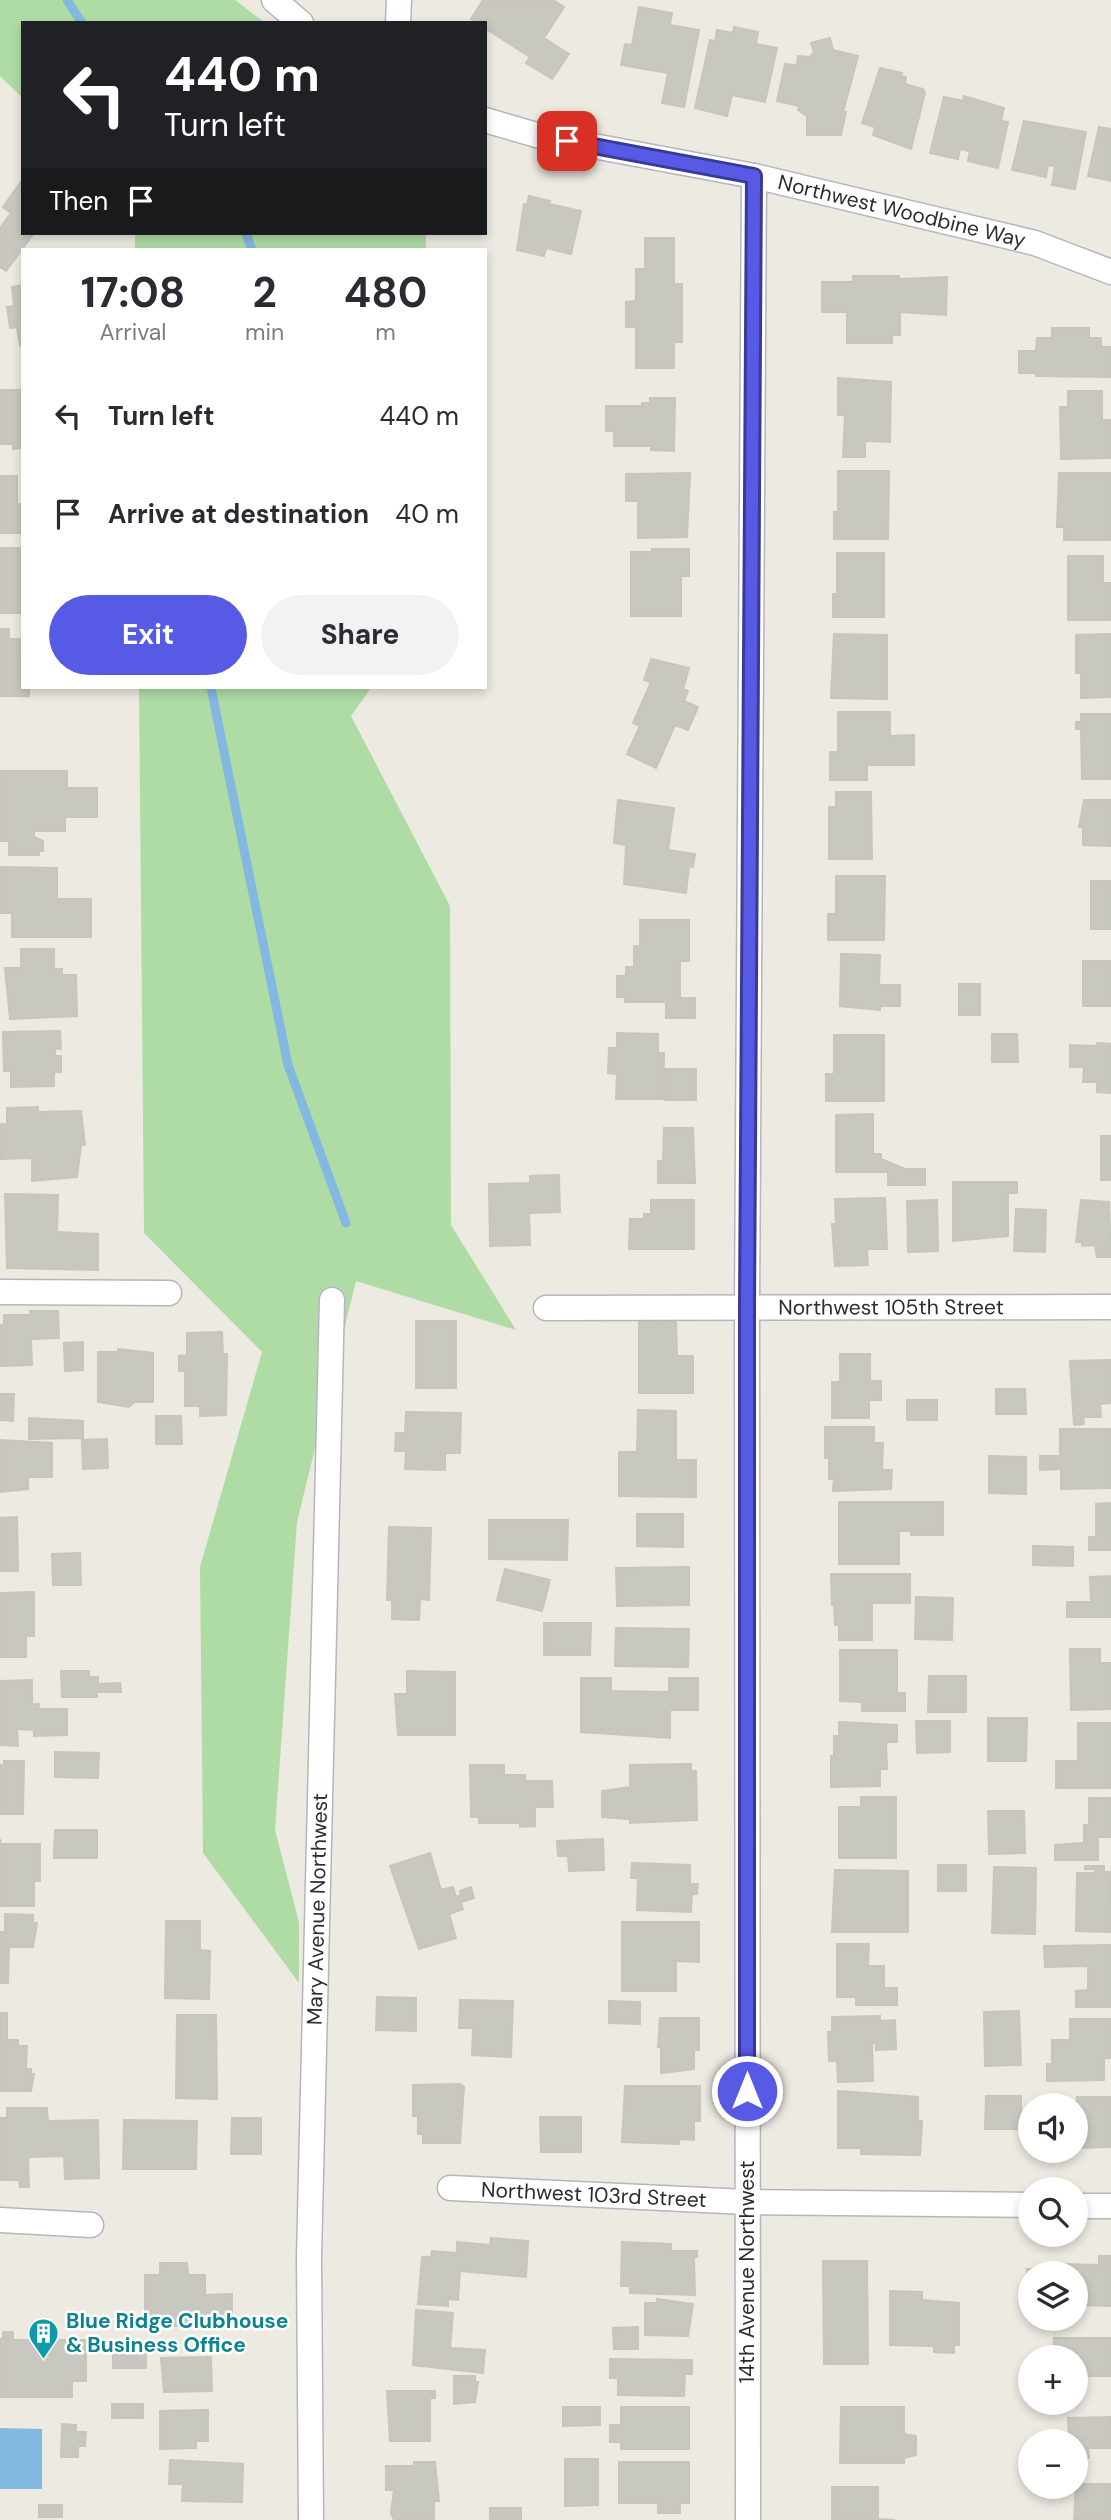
<!DOCTYPE html>
<html lang="en">
<head>
<meta charset="utf-8">
<style>
	:root { --surface:#fff; --page:#f2f2f3; --text:#2b2b33; --muted:#7c7c81; --accent:#575ae5 }
	body { margin:0; font-family:"DM Sans",sans-serif; background:var(--page); color:var(--text); height:100vh; display:flex; flex-direction:column; font-size:26px; white-space:nowrap }
	* { box-sizing:border-box; margin:0 }
	p { font-size:23px; color:var(--muted) }
	.icon { flex:none; width:38px; height:38px; fill:none; stroke:currentColor; stroke-width:2; stroke-linecap:round; stroke-linejoin:round }
	.map { position:relative; flex:1; overflow:hidden }
	.drawer { position:absolute; left:21px; top:248px; width:466px; height:441px; display:flex; flex-direction:column; background:var(--surface); border-radius:0px; box-shadow:0 4px 10px #0003 }
	.drawer>* { flex:none }
	.hud { position:absolute; left:21px; top:21px; width:466px; height:214px; border-radius:0px; box-shadow:0 4px 10px #0003; background:#202124; color:#fff; overflow:hidden }
	.tools { position:absolute; left:1018px; top:2093px; display:grid; gap:14px }
	.tools a { display:grid; place-items:center; width:70px; height:70px; border-radius:50%; background:var(--surface); box-shadow:0 4px 10px #0003; font-size:35px }
	.pin { position:absolute; display:grid; place-items:center; width:60px; height:60px; color:#fff; margin:-30px; border-radius:14px; box-shadow:0 4px 10px #0006 }
	.me { position:absolute; width:77px; margin:-38px; rotate:0deg; stroke-linejoin:round; filter:drop-shadow(0 0 5px #0008) }
	.turn { display:flex; align-items:center; gap:24px; height:147px; padding:0 28px; font-size:32px }
	.turn .icon { width:91px; height:91px; stroke-width:2.5 }
	.turn b { display:block; font-size:49px; line-height:60px }
	.then { display:flex; align-items:center; height:66px; padding:0 28px; background:#0003; gap:14px; font-size:26px }
	.eta { display:flex; justify-content:space-evenly; align-items:center; height:119px; text-align:center }
	.eta b { font-size:42px; font-weight:700; line-height:49px }
	.action { display:flex; gap:14px; margin-top:auto; padding:14px 28px }
	.action a { flex:1; height:80px; border-radius:42px; background:var(--accent); color:#fff; font-size:28px; font-weight:700; line-height:80px; text-align:center }
	.action a+a { background:var(--page); color:var(--text) }
	ul { padding:0; list-style:none }
	li { display:flex; align-items:center; gap:21px; height:98px; padding:0 28px }
	li div { flex:1 }
	li b { display:block; font-size:26px }
	li em { font-style:normal }
	.map>svg:first-child { display:block }
</style>
</head>
<body>
<div class="map">
<svg width="1111" height="2520" viewBox="0 0 1111 2520">
	<rect width="100%" height="100%" fill="#edeae2"/>
	<path fill="#afdca5" d="M0 0H235L265 23H23V98L0 76Z
		M135 233H426V250H135Z
		M139 688H371L351 716 450 906 451 1225 516 1330 356 1281 297 1522 275 1830 299 1922V1983L203 1853 200 1567 262 1352 144 1233Z"/>
	<path fill="#83b9e1" d="M0 2428 42 2429V2489H0Z"/>
	<g fill="none" stroke-linecap="round" stroke-linejoin="round">
		<path stroke="#83b9e1" stroke-width="9" d="M67 0 82 23
			M246 233 252 250
			M211 688 288 1065 346 1223"/>
	</g>
	<path fill="#c9c8c0" stroke="#c8c6bb" stroke-width="2" d="M483 0H553L564 7 544 38 569 54 552 79 526 63 530 57 485 28V23L471 19Z
		M639 7 672 13 670 25 699 30 684 107 662 103 668 73 621 65 625 44 632 45Z
		M734 27 758 32 756 44 777 48 765 102 732 95 727 116 695 108 710 40 715 41 717 30 733 33Z
		M830 38 833 50 858 56 843 112H846L841 135H807V116L798 110 799 106 777 101 785 64 797 65 798 56 810 57 814 52 811 43Z
		M880 68 902 73 901 76 906 77 905 84 923 89 925 93 911 149 873 135 875 127 862 123Z
		M964 96 1004 108 1001 121 1008 122 998 168 968 161 970 151 960 149 958 159 930 153 944 97 963 101Z
		M1024 121 1086 132 1075 189 1052 185 1055 166 1048 165 1046 177 1012 170Z
		M1099 127 1111 129V181L1088 176Z
		M22 180 23 233H34L6 271 0 267V228L11 213 3 207Z
		M529 196 550 201 549 204 581 211 571 254 546 248 544 256 517 250 524 204 527 205Z
		M645 238H674V284H682V342H674V368H636V327H626V302L636 301V269H645Z
		M853 276H899V279L947 277 946 315 900 312V335H892V343H847V312H822V282H853Z
		M23 285V346H20L17 327 10 328 7 307 14 306 12 287Z
		M1052 328H1089V338H1101V347H1111V377L1036 376V373H1019V351H1036L1037 338H1052Z
		M838 378 891 382 890 442 865 441V457H843L845 415H838Z
		M0 390H23L22 448 13 449V444H0Z
		M1068 391H1102V420H1111V458L1061 459 1060 407H1068Z
		M650 398H675L674 451 651 450V446H614V431H606V406H642V403H650Z
		M838 471H889L888 539H834V512H838Z
		M690 473 687 537 638 538V501H626V474Z
		M1059 473H1111V540H1064V527H1057Z
		M0 476H17V504H23V533H0Z
		M0 548H23V613H0Z
		M652 549H689V576H681V616H631V552H652Z
		M837 553H884V617H833V594H837Z
		M1068 556H1103V583H1111V620H1068Z
		M0 629H9V639H20L23 688H29V696H0Z
		M834 634 887 635V699L831 698Z
		M1111 634V697L1081 698V673H1076V635Z
		M651 659 689 668 683 689 688 691 684 701 698 707 688 730 675 725 656 768 627 754 640 726 633 723 651 682 644 680Z
		M838 712H890V736L914 735V765H867V780H830V752H838Z
		M1081 714H1111V779H1082L1081 729H1076V722H1081Z
		M0 771H67V788H97V817H65V831H34V837L43 841V851H39V855H9V841H0Z
		M836 792H871L872 859H829V807H836Z
		M618 800 674 808 668 850 695 854 693 867 689 866 686 893 624 884 626 845 614 843Z
		M1084 800H1111V846L1083 845V827H1079Z
		M0 867 57 868V899H91V937H12V913H0Z
		M836 876H885L884 940H828V914H836Z
		M1091 881H1111V929H1091Z
		M640 920H689V961H680V998H695V1018H666V1002H625V997H617V976H626V967H634V946H640Z
		M21 949H54V969H62V975H76L77 1016 10 1019 5 968H21Z
		M841 954 880 955 879 985H900V1006H880V1010L840 1006Z
		M1083 961H1111V1006H1083Z
		M959 984H980V1015H959Z
		M60 1031 61 1049H55V1056H61V1072H54V1086L11 1087V1071H4L3 1032Z
		M617 1033 658 1034V1053H664L663 1099H616L617 1074 608 1073 609 1048H617Z
		M992 1034H1017L1018 1062H992Z
		M834 1035H884V1101H826V1074H834Z
		M1097 1043 1111 1044V1093L1097 1092V1082H1083L1084 1067H1070V1045L1096 1046Z
		M665 1069H696V1100H665Z
		M38 1107V1112L81 1111 85 1145H81L77 1177 32 1181V1158L1 1159 0 1124H7V1108Z
		M873 1114V1154H881V1159L905 1169H925V1185H888V1172H836V1115Z
		M664 1128H693L695 1183H658V1161H663Z
		M1101 1136H1111V1180H1101Z
		M559 1175 560 1212 529 1213 530 1245 490 1246 489 1184 530 1183V1176Z
		M953 1182H1017V1193H1008V1236L953 1241Z
		M5 1194 58 1195 57 1232 98 1234V1270L7 1268Z
		M885 1198 887 1249H867L868 1265 835 1266 832 1224H836L835 1199Z
		M651 1200H694V1249H629L630 1219H644V1214H651Z
		M937 1200 938 1251 908 1252 907 1201Z
		M1081 1200 1109 1202 1111 1257H1097L1095 1245 1082 1246V1242H1076Z
		M1016 1209 1046 1210 1045 1252 1014 1251Z
		M30 1311H58L59 1338 31 1339 32 1365 0 1366V1325H4V1315H30Z
		M416 1321H456V1388H416Z
		M676 1321 677 1356H693V1393H639V1322Z
		M222 1332 223 1354H227L226 1415 200 1416V1406H185V1371H179V1356L187 1355V1333Z
		M83 1342V1370L65 1371 64 1343Z
		M118 1349 153 1353V1402H134L129 1407 98 1402V1352H118Z
		M840 1354H870V1381H881V1400H869V1418H832V1382H840Z
		M1111 1360V1403L1100 1404 1101 1417H1083L1084 1424 1074 1425 1070 1361Z
		M996 1389H1025L1026 1414H996Z
		M0 1394H14L13 1421 0 1420Z
		M907 1400H937V1420H907Z
		M638 1410 676 1411V1460H696V1497L619 1496V1452H637Z
		M406 1412 461 1413 460 1453H445V1470L405 1469 406 1451H395L396 1433H405Z
		M156 1416H181L182 1444H156Z
		M29 1418 83 1421V1438L29 1439Z
		M825 1427H874V1443H883L882 1470H892L891 1489 833 1491 834 1479H829V1458H825Z
		M1060 1429H1111V1488L1061 1489V1469L1040 1470V1456H1060Z
		M107 1439 108 1468 83 1469 82 1440Z
		M0 1440 52 1443V1477H28V1489L0 1492Z
		M989 1456 1026 1457V1494L989 1493Z
		M839 1502H943V1535H911V1531H899V1564H839Z
		M1111 1503V1550H1089V1537H1096V1504Z
		M637 1514H683V1547L637 1546Z
		M17 1517 18 1571H0V1518Z
		M489 1520H568L567 1560 489 1559Z
		M389 1527 431 1528 429 1600 420 1599 419 1620 392 1619V1600H387Z
		M1033 1546 1073 1547V1566L1033 1565Z
		M80 1553 81 1585H53L52 1554Z
		M689 1567V1605L617 1606 616 1568Z
		M505 1569 550 1580 542 1611 497 1600Z
		M831 1574H910V1603H872V1640H839V1625H835L834 1605H832Z
		M1111 1576V1617H1067V1602H1091L1090 1577Z
		M34 1592V1636H26V1657H0V1593Z
		M916 1597 953 1598 952 1640 915 1639Z
		M544 1623H591L590 1655H544Z
		M616 1628 689 1629 688 1667 615 1666Z
		M1070 1649H1100V1663H1111V1709L1071 1710Z
		M840 1650H897V1693H905V1711H862V1702L840 1701Z
		M61 1671H89V1677H98V1684L120 1683 121 1692H97V1697H62Z
		M407 1671 455 1672V1735H398L395 1694H407Z
		M929 1676H966V1712H928Z
		M581 1678H611V1691L669 1692V1678H698V1710H670V1738L581 1732Z
		M32 1680V1704H39L38 1709H67V1735L34 1736V1730L17 1729 18 1746 0 1745V1681Z
		M988 1718H1027L1026 1761H988Z
		M916 1721H950V1752L917 1753Z
		M839 1722 897 1725V1742H886L887 1769H880V1786L831 1787V1756H834V1736H839Z
		M1078 1723H1111V1788H1056V1761H1078Z
		M55 1752 99 1753 98 1778 55 1777Z
		M4 1761H24L23 1814H0V1765H4Z
		M691 1764V1771H696L697 1820 630 1823V1819L602 1817V1791L630 1787V1765Z
		M470 1765H504V1775H525V1781H552L553 1807H535V1826L520 1827V1823H479V1817H471Z
		M861 1797H896V1858H839V1807H861Z
		M1089 1798H1111V1837H1098V1860H1055V1845L1084 1843V1825H1089Z
		M988 1811H1024L1025 1853 989 1854Z
		M55 1830H97V1858H54Z
		M0 1839 1 1844H40V1881H34V1906H0Z
		M603 1839 604 1870 569 1871 568 1856H558L557 1841Z
		M430 1853 441 1890 453 1887 456 1897 461 1895 460 1891 471 1887 474 1898 461 1902 463 1909 449 1914 456 1938 419 1949 390 1866Z
		M632 1863 690 1865V1884H698L697 1894H692L691 1912 637 1910 638 1878H631Z
		M938 1865H966V1891H938Z
		M1085 1866H1104V1872H1110L1111 1932 1076 1931 1077 1873H1095V1869H1085Z
		M994 1867 1036 1868 1035 1934 992 1933Z
		M835 1870 908 1871V1932H832Z
		M5 1914 33 1915V1923H37L33 1947H9L8 1983H0V1932H5Z
		M166 1921H200V1950L210 1951 209 1999 165 1998Z
		M622 1922H699V1962L676 1961V1991H622Z
		M837 1944H869L868 1966H884V1988H897V2005H856V1997H837Z
		M1111 1945V2007H1076V1991L1088 1990V1966L1045 1967 1044 1946Z
		M377 1997 416 1998V2031L376 2030Z
		M460 2000 513 2001 511 2057 472 2055 473 2028H459Z
		M609 2001 640 2002V2024L609 2023Z
		M1019 2011 1021 2065 985 2066 984 2012Z
		M0 2013H7V2040H18V2046H27L26 2069H31V2074H34L31 2091H0Z
		M177 2015H216L217 2099 176 2098Z
		M880 2016V2021L895 2020 896 2049 876 2050V2043H872L873 2081 838 2082 837 2061H829L828 2032H832V2017Z
		M660 2018H699V2050H694V2069L661 2073V2047H658Z
		M1070 2019H1111V2058H1104V2080L1047 2081V2064H1052V2040H1070Z
		M460 2084 464 2087 460 2143H423V2134H418V2116H413V2085Z
		M625 2086H700V2121H694V2140L679 2139V2144L622 2142Z
		M838 2091 918 2097V2121H922L920 2155 861 2154V2148H838Z
		M986 2096H1021V2129H985Z
		M1077 2097H1111V2147L1078 2148Z
		M7 2108H47L48 2121 98 2120 99 2178 65 2179 64 2156 31 2157 28 2159 29 2187H20L19 2180H0V2118H7Z
		M540 2117H581V2152H541Z
		M232 2118H261V2154H231Z
		M124 2120 197 2121 196 2169H123Z
		M491 2238 528 2241 526 2277 460 2271 458 2300 448 2299V2306L418 2304 422 2257H431L432 2251 457 2253V2242L490 2245Z
		M622 2242 671 2244V2251H697V2257H694L695 2295 630 2293V2286H621Z
		M1099 2256H1111V2306L1076 2305V2273H1063L1064 2264 1099 2265Z
		M823 2261H867L868 2364H824Z
		M160 2263H187L188 2275H205V2295L232 2294V2324L170 2326V2320H165V2317H145V2275H160Z
		M1027 2269 1060 2270V2273H1031V2303H1026Z
		M890 2291 922 2292V2300L959 2303V2345H954V2353L934 2352V2346L890 2345Z
		M657 2299 693 2304 688 2336 645 2335V2303H657Z
		M416 2310 453 2313 450 2348 485 2350 483 2373 413 2365Z
		M638 2327V2349H614L613 2328Z
		M3 2332H13V2340H86V2381H72V2397H0V2339H3Z
		M1054 2338H1111V2376H1076V2357H1053Z
		M113 2347H146V2368H113Z
		M211 2357 212 2391 164 2392 161 2358Z
		M610 2359 692 2360V2374H685L684 2396 618 2395V2378H610Z
		M454 2376H475V2382H478L475 2402 454 2404Z
		M387 2391H435V2398H430V2441H390Z
		M112 2404H143V2418H112Z
		M563 2407H600V2425L563 2426Z
		M621 2407H689V2449H621V2442H610V2425H621Z
		M841 2407H904V2434L916 2436V2455L904 2458V2463H840Z
		M208 2410V2441H196V2448L160 2449V2411Z
		M1111 2417V2448H1088L1089 2458 1076 2459V2441H1069L1068 2418Z
		M62 2424 76 2425V2432H86L85 2446H78V2457H61Z
		M565 2459H598V2505L565 2506Z
		M170 2460 243 2464 242 2502 182 2501 183 2484H169Z
		M414 2462H435L439 2501H434V2520H394L391 2513 394 2490H386V2466H414Z
		M619 2462H689V2503H680V2513H658V2503H619Z
		M1076 2484H1111V2520H1074Z
		M832 2487H878V2519L895 2520H832Z
		M39 2505H62V2517H39Z
		M490 2508H521V2520H490Z"/>
	<g fill="none" stroke-linecap="round" stroke-linejoin="round">
		<defs>
			<g id="street">
				<path d="M274 0 301 23"/>
				<path d="M398 23 399 0"/>
				<path id="s1" d="M485 120 540 136 754 176 1035 243 1111 272"/>
				<path d="M0 1292 169 1293"/>
				<path id="s2" d="M546 1308 1111 1307"/>
				<path id="s3" d="M450 2188 747 2202 1031 2205"/>
				<path d="M1076 2206H1111"/>
				<path d="M0 2220 91 2225"/>
				<path id="s4" d="M311 2520 309 2257 332 1300"/>
				<path d="M748 2520 747 1307 754 176"/>
			</g>
		</defs>
		<use href="#street" stroke="#b5b5bf" stroke-width="27"/>
		<use href="#street" stroke="#fff" stroke-width="24"/>
	</g>
	<g fill="none" stroke-linecap="round" stroke-linejoin="round">
		<defs>
			<path id="route" d="M567 141 754 176 747 1307V2091"/>
		</defs>
		<use href="#route" stroke="#393a95" stroke-width="18"/>
		<use href="#route" stroke="#575ae5" stroke-width="12"/>
	</g>
	<defs>
		<symbol id="building-pin" viewBox="-11 -11 22 30"><path d="M0 17L-7.5 6A9.5 9.5 0 1 1 7.5 6Z" fill="#0f9aa8" stroke="#fff"/><path d="M-4-6H4V6H1V3H-1V6H-4ZM-2.5-4.3h1.7v1.8h-1.7ZM.8-4.3h1.7v1.8H.8ZM-2.5-1h1.7V.8h-1.7ZM.8-1h1.7V.8H.8Z" fill="#fff"/></symbol>
	</defs>
	<g fill-rule="evenodd">
		<use href="#building-pin" x="26" y="2316" width="35" height="47"/>
	</g>
	<g text-anchor="middle" dominant-baseline="central" stroke-width="5" stroke-linejoin="round" paint-order="stroke">
		<g font-size="21" fill="#2d2d2d" stroke="#fff">
			<text stroke="none"><textPath href="#s1" startOffset="427">Northwest Woodbine Way</textPath></text>
			<text stroke="none"><textPath href="#s2" startOffset="345">Northwest 105th Street</textPath></text>
			<text stroke="none"><textPath href="#s4" startOffset="611">Mary Avenue Northwest</textPath></text>
			<text stroke="none"><textPath href="#s3" startOffset="144">Northwest 103rd Street</textPath></text>
			<text transform="translate(747 2272) rotate(-90)">14th Avenue Northwest</text>
		</g>
		<g font-size="21" font-weight="bold" fill="#0d838f" stroke="#fff" text-anchor="start">
			<text x="66" y="2321">Blue Ridge Clubhouse<tspan x="66" dy="24">&amp; Business Office</tspan></text>
		</g>
	</g>
</svg>
<div class="tools">
<a><svg class="icon" aria-label="sound" viewBox="0 0 24 24"><path d="M4 9h4l5-4v14l-5-4H4zM17 9q2 3 0 6"/></svg></a>
<a><svg class="icon" aria-label="search" viewBox="0 0 24 24"><circle cx="10" cy="10" r="6"/><path d="M15 15l6 6"/></svg></a>
<a><svg class="icon" aria-label="layers" viewBox="0 0 24 24"><path d="M12 4l9 5-9 5-9-5zM3 14l9 5 9-5"/></svg></a>
<a>+</a>
<a>−</a>
</div>
<div class="pin" style="left:567px;top:141px;background:#d93025"><svg class="icon" aria-label="arrive" viewBox="0 0 24 24"><path d="M6 21V4h12l-3 4 3 4H6"/></svg></div>
<svg class="me" style="left:747px;top:2091px" viewBox="-20 -20 40 40"><circle r="17" fill="#575ae5" stroke="#fff" stroke-width="3"/><path d="M0-11L8 9 0 5-8 9z" fill="#fff"/></svg>
<div class="hud">
<div class="turn"><svg class="icon" aria-label="left" viewBox="0 0 24 24"><path d="M17 20v-9H6M10 6l-5 5 5 5"/></svg><div><b>440 m</b>Turn left</div></div>
<div class="then">Then<svg class="icon" aria-label="arrive" viewBox="0 0 24 24"><path d="M6 21V4h12l-3 4 3 4H6"/></svg></div>
</div>
<section class="drawer">
<div class="eta">
<div><b>17:08</b><p>Arrival</p></div>
<div><b>2</b><p>min</p></div>
<div><b>480</b><p>m</p></div>
</div>
<ul>
<li><svg class="icon" aria-label="left" viewBox="0 0 24 24"><path d="M17 20v-9H6M10 6l-5 5 5 5"/></svg><div><b>Turn left</b></div><em>440 m</em></li>
<li><svg class="icon" aria-label="arrive" viewBox="0 0 24 24"><path d="M6 21V4h12l-3 4 3 4H6"/></svg><div><b>Arrive at destination</b></div><em>40 m</em></li>
</ul>
<div class="action"><a>Exit</a><a>Share</a></div>
</section>
</div>
</body>
</html>
